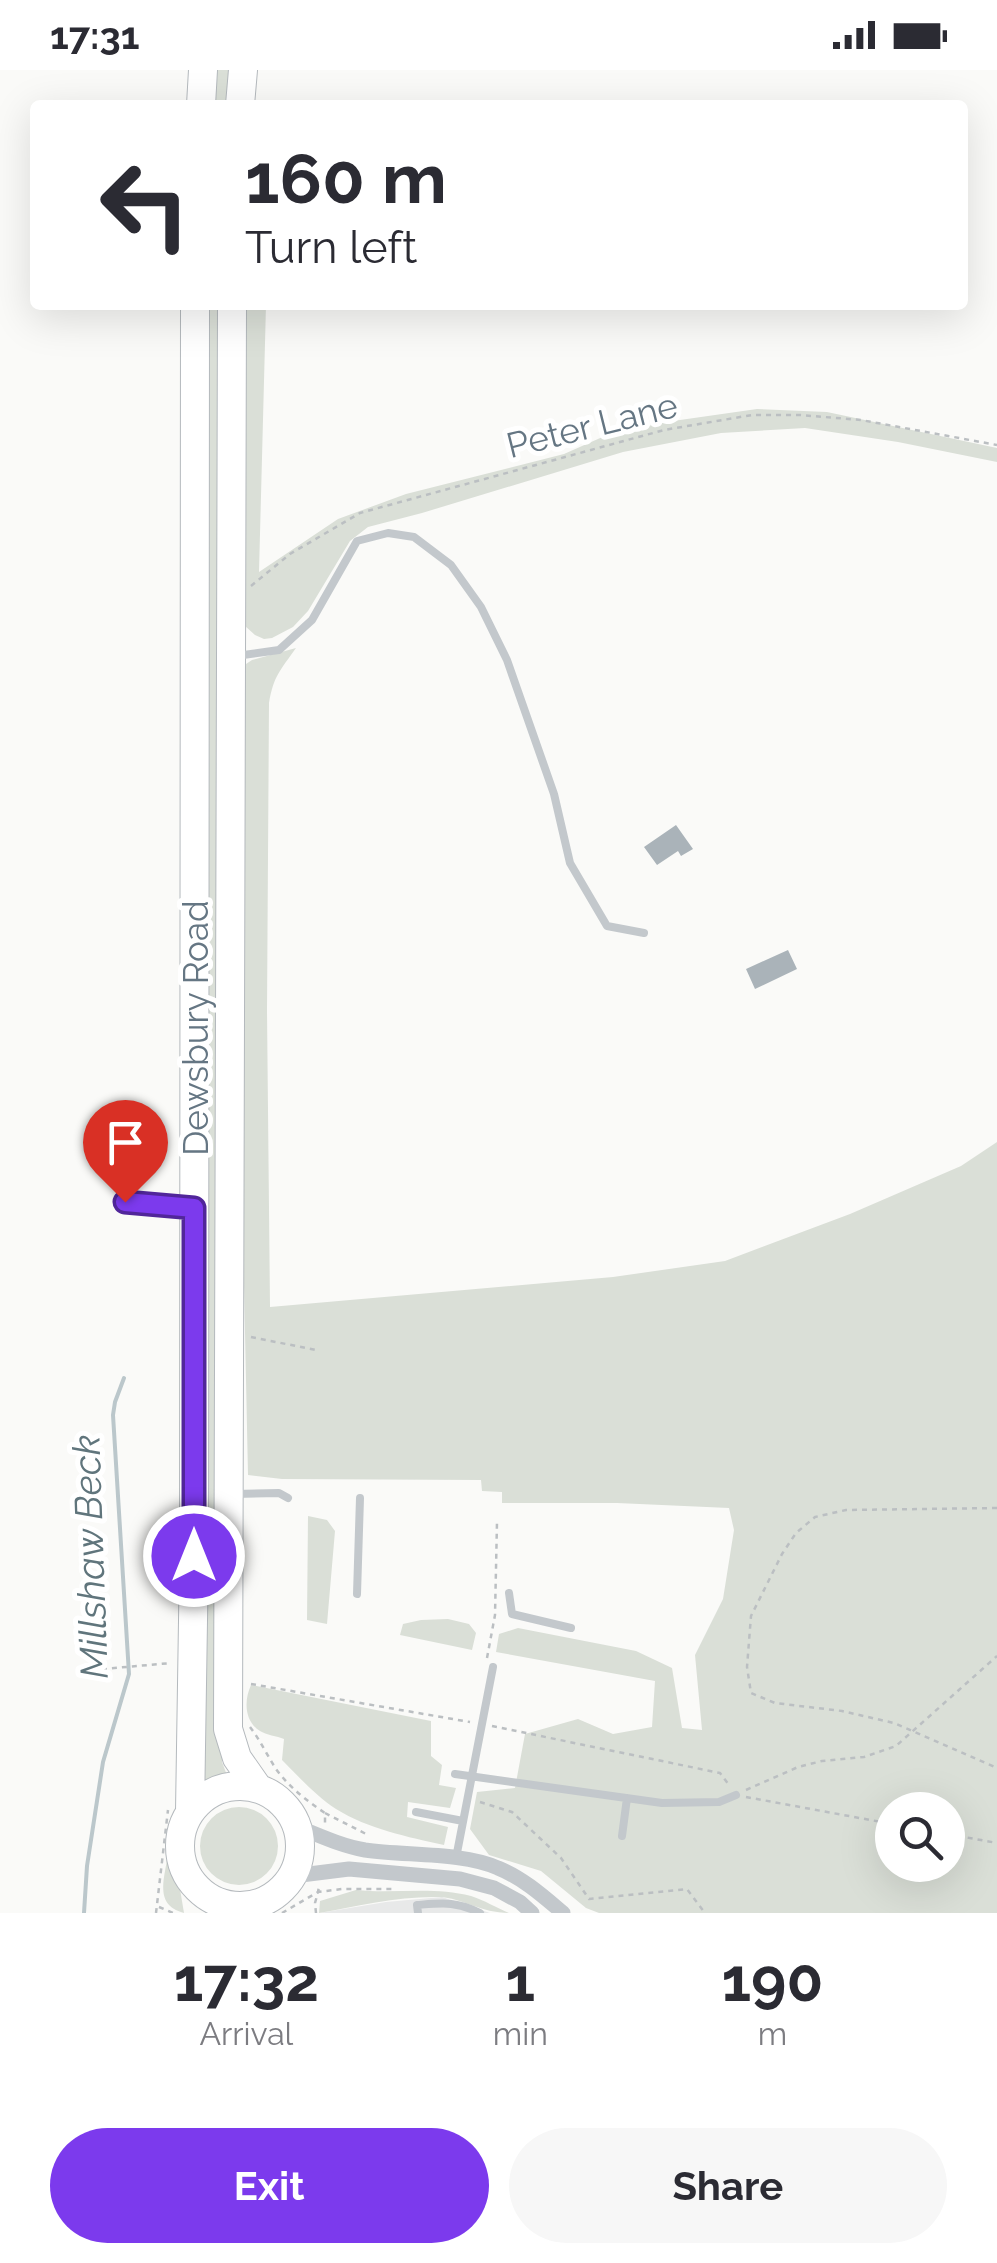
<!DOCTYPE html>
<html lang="en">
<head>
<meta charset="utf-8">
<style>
	:root { --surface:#fff; --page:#f7f7f7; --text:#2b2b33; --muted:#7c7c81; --accent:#7c3aed }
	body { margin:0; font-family:Raleway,sans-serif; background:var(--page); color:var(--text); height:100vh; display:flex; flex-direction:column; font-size:38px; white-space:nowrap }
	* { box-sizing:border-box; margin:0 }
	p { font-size:32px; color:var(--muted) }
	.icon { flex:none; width:55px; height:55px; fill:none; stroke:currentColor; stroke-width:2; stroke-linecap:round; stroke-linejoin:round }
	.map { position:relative; height:1843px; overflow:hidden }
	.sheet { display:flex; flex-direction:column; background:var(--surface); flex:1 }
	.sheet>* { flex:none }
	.banner { position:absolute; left:30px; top:30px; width:938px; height:210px; border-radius:10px; box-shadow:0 10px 40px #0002; background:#fff; color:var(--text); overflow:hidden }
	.controls { position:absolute; left:875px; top:1722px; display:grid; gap:20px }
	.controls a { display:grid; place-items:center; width:90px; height:90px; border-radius:50%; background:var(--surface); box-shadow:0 10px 40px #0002; font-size:50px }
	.pin { position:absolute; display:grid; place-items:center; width:85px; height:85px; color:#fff; margin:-102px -42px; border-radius:50% 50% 50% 0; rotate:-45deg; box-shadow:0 0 10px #0007 }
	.pin .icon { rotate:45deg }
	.me { position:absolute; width:110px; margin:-55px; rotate:0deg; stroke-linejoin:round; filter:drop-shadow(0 0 8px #0008) }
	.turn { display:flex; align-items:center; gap:35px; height:210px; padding:0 50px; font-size:45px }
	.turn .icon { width:130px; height:130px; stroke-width:2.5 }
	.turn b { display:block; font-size:70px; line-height:85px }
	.eta { display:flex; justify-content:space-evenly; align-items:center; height:170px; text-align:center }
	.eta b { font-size:60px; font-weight:700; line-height:70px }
	.button { display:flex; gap:20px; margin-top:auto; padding:20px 50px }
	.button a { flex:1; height:115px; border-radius:60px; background:var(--accent); color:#fff; font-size:40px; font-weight:700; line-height:115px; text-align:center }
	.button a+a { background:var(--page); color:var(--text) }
	.status { display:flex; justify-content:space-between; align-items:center; height:70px; padding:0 50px; background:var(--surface); direction:ltr }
	.status svg { height:28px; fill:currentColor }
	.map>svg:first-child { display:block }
</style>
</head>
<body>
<div class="status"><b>17:31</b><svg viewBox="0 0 49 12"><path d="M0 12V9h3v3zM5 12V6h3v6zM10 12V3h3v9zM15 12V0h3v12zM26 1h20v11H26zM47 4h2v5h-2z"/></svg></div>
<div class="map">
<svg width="997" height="1843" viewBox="0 0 997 1843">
	<rect width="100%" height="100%" fill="#fafaf8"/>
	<path fill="#e8e9e9" d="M442 1827 490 1843H319L386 1832Z"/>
	<path fill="#dadfd7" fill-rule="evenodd" d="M213 0H233L229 35H209Z
		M200 235H221L218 1250 222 1692 228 1708 201 1716Z
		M245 235H266L259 502 338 449 406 424 564 384 607 365 666 352 757 339 827 342 997 378V392L898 372 805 358 721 363 623 382 422 443 368 457 350 471 308 541 293 557 272 568 264 569 255 565 245 556 242 545 246 371Z
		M296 578C280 601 274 605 269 633L267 941 270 1237 613 1207 725 1191 850 1144 961 1096 997 1072V1843H599L586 1838 541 1801 489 1785 470 1759 477 1722 515 1718 525 1664 578 1649 613 1664 652 1657 655 1611 496 1582 499 1564 518 1558 636 1581 672 1598 682 1658 702 1660 695 1585 723 1529 734 1460 729 1438 617 1433H502V1422L482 1421 481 1410 282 1409 248 1405 244 1215 240 607 246 594 252 590ZM892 1740H948V1795H892Z
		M308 1446 327 1450 335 1461 327 1554 307 1550Z
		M448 1549 469 1554 476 1563 472 1580 400 1565 403 1554 421 1550Z
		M251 1615 431 1651V1686L442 1695 439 1715 456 1718 450 1738 408 1732 407 1747 448 1757 444 1775C408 1767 368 1759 336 1739 316 1726 299 1707 282 1690L284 1669C277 1666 266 1665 260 1661 244 1651 244 1630 251 1615Z
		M200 1776a39 39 0 1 1 78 0a39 39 0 1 1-78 0Z
		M168 1783 179 1813 184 1843C153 1835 165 1808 168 1783Z
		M356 1820C394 1824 434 1816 471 1826 484 1830 497 1838 509 1843 481 1843 463 1828 439 1827 399 1826 358 1836 319 1843L320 1831Z"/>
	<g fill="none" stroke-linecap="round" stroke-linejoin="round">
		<path stroke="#bbc7cb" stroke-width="4" d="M84 1843 87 1796 103 1692 129 1604 113 1345 115 1332 124 1308"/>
	</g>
	<path fill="#aab3b9" d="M676 755 693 779 681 786 678 781 657 795 644 777Z
		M788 880 797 899 755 919 746 899Z"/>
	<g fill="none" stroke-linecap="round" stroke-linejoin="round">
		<defs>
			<path id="highway" d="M201 35 203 0
				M240 35 243 0
				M232 235 228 1659 237 1688 258 1718
				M180 1776a60 60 0 1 1 120 0a60 60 0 1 1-120 0Z
				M190 1741 194 1487 195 235"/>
		</defs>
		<use href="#highway" stroke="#b4b9bd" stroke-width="30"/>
		<path stroke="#bbbfc2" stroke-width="2.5" stroke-dasharray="5 5" stroke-linecap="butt" d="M251 516 290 484 360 443 664 360 752 345H800L861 350 997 375
			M251 1267 316 1280
			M997 1438 846 1440 815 1447 796 1463 782 1484 751 1546 747 1597 751 1623 775 1633 842 1641 894 1653 997 1698
			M487 1588 495 1545 497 1452
			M92 1600 171 1593
			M251 1614 470 1652
			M492 1656 720 1703 729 1715
			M250 1657C260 1670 267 1685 276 1699 289 1717 307 1731 325 1743V1754
			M746 1720 798 1697 822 1691 864 1687 896 1676 997 1586
			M746 1727 892 1754
			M480 1732 512 1742 561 1788 589 1829 687 1819 705 1843
			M325 1743 368 1765
			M948 1764 997 1773
			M159 1837 173 1843
			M156 1843 168 1740
			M282 1843 318 1822 319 1816
			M316 1843 315 1833 318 1822 342 1819H392"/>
		<path stroke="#c3c8cc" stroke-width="8" d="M236 586 279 580 312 550 357 471 388 463 414 467 451 495 481 537 507 590 554 724 570 793 607 856 644 863
			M125 1133 190 1138
			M234 1424 279 1423 288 1428
			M509 1523 512 1544 571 1558
			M357 1524 360 1428
			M455 1704 662 1733 719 1732 736 1725
			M416 1742 463 1751
			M622 1766 627 1728
			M456 1788 493 1597
			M418 1843 417 1835C443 1833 456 1831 480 1843"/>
		<path stroke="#c3c8cc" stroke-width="15" d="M298 1757C320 1766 342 1776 365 1780 405 1786 462 1782 498 1798 523 1808 543 1826 563 1843
			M293 1806 349 1799 460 1809 494 1818 520 1832 532 1843"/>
		<use href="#highway" stroke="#fff" stroke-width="28"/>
	</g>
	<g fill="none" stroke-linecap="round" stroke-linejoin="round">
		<defs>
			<path id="route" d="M125 1132 194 1138V1486"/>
		</defs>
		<use href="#route" stroke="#51269a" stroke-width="25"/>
		<use href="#route" stroke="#7c3aed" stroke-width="18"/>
	</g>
	<g text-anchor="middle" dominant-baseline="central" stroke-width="10" stroke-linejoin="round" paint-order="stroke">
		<g font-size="35" fill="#657683" stroke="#fff">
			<text transform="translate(592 355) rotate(-14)">Peter Lane</text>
			<text transform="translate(195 958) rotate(-90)">Dewsbury Road</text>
		</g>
		<g font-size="38" font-style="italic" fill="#60757c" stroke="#fff">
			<text transform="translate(90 1487) rotate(-92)">Millshaw Beck</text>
		</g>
	</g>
</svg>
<div class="controls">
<a><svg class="icon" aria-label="search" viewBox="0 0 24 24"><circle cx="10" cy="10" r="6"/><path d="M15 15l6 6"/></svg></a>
</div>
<div class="pin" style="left:125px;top:1132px;background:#d93025"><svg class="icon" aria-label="arrive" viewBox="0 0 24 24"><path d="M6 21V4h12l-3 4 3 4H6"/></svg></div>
<svg class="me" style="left:194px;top:1486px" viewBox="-20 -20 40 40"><circle r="17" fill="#7c3aed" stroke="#fff" stroke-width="3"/><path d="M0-11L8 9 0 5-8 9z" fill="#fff"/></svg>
<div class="banner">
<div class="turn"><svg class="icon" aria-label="left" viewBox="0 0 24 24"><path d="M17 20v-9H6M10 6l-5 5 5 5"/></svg><div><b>160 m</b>Turn left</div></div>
</div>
</div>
<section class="sheet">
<div class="eta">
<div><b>17:32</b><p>Arrival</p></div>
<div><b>1</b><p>min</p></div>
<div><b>190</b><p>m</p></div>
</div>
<div class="button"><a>Exit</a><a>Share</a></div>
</section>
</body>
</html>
